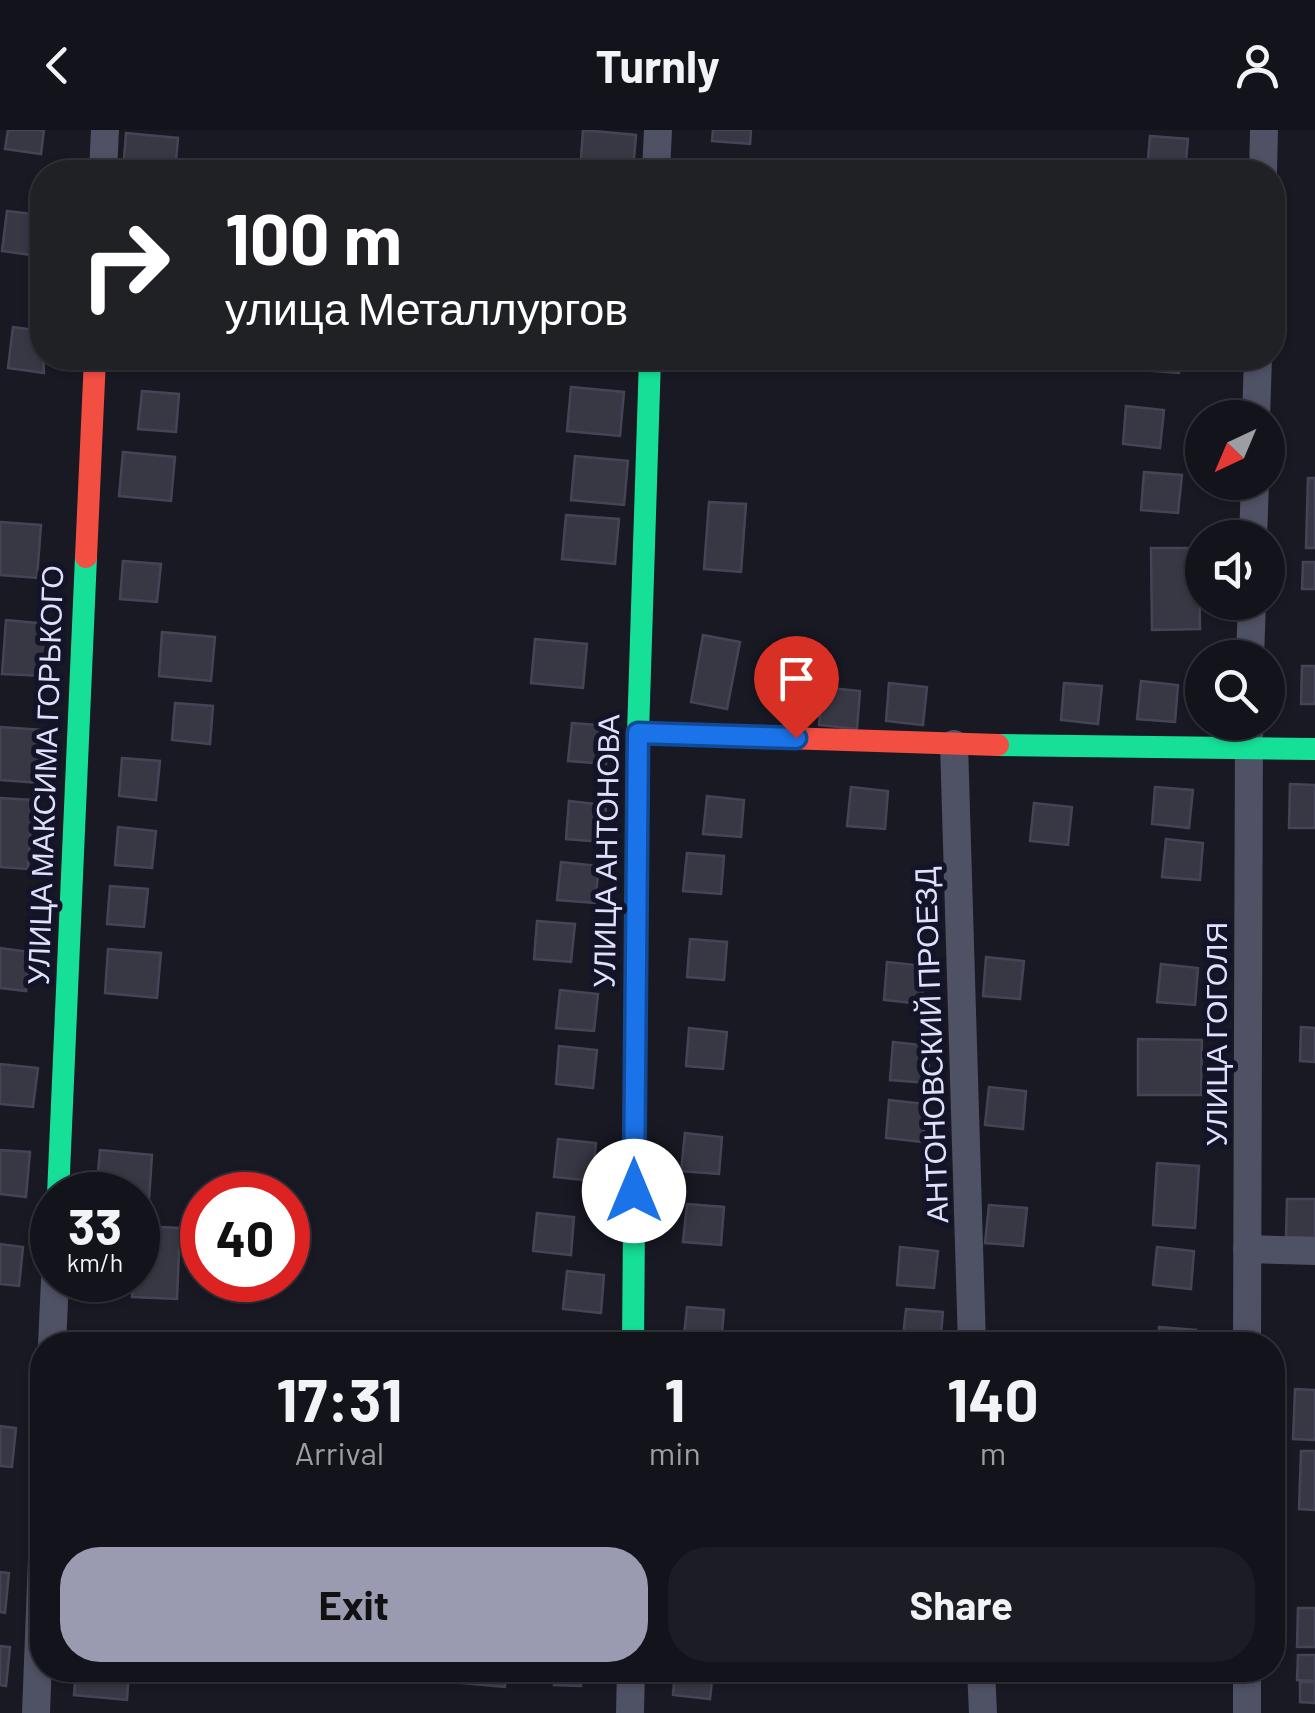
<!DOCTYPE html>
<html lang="en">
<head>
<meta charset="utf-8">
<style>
	:root { --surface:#13131b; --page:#1c1c24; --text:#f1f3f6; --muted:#9d9ea3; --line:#32323a; --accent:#9a9ab0 }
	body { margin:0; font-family:Barlow,sans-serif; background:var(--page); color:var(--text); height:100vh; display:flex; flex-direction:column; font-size:38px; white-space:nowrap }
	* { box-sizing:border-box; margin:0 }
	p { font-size:32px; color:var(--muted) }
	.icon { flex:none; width:55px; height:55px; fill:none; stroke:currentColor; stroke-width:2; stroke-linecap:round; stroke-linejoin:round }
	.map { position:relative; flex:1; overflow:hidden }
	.side { position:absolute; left:30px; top:1202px; width:1255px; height:350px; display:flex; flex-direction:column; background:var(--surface); border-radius:40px; box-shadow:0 2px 8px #0004,0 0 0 2px var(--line) }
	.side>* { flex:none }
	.banner { position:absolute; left:30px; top:30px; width:1255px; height:210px; border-radius:40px; box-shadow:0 2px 8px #0004,0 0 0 2px var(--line); background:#202124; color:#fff; overflow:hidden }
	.needle { width:65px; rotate:224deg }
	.buttons { position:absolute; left:1185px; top:270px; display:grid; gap:20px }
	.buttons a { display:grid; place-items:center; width:100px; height:100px; border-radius:50%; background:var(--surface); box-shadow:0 2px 8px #0004,0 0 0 2px var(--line); font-size:50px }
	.speed { position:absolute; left:30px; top:1042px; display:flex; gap:20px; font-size:50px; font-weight:700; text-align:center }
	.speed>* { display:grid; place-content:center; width:130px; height:130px; border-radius:50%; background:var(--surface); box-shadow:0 2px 8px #0004,0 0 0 2px var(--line); line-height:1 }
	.speed small { font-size:25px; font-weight:400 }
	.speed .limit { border:15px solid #d22; background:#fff; color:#111 }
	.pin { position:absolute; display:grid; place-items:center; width:85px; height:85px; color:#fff; margin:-102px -42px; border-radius:50% 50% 50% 0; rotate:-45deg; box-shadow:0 0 10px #0007 }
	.pin .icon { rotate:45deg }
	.me { position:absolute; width:110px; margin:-55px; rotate:0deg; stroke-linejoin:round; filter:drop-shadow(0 0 8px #0008) }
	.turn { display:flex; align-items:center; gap:35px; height:210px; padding:0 30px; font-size:45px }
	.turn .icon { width:130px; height:130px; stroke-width:2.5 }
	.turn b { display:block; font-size:70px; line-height:85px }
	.eta { display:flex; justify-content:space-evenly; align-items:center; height:170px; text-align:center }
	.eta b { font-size:60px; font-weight:700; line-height:70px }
	.action { display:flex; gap:20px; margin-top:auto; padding:20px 30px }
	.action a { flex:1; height:115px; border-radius:40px; background:var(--accent); color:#111; font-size:40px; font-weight:700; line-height:115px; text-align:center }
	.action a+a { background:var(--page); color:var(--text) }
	header { display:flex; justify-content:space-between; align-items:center; height:130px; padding:0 30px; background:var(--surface); font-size:45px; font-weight:700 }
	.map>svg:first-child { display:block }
</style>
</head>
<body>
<header><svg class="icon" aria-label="back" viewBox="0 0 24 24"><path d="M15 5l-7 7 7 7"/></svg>Turnly<svg class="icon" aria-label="person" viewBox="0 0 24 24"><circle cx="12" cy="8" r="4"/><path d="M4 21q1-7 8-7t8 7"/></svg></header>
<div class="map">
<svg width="1315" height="1583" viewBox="0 0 1315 1583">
	<rect width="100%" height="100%" fill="#191924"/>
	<path fill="#383845" stroke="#454456" stroke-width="2.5" d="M8 0H44L41 24 5 19Z
		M583 0 636 5 633 42H580Z
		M713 0H751L750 14 712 11Z
		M126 3 178 8 175 42H123Z
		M1150 6 1188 9 1185 42H1147Z
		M7 81 42 85 38 126 2 121Z
		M13 197 42 201 44 243 8 238Z
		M187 228H240L239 238 186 233Z
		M1143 228H1181L1179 243 1142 240Z
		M571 257 624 262 620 306 567 301Z
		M142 261 179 264 176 302 138 299Z
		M1126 276 1164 280 1160 318 1123 314Z
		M123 322 175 327 171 371 119 366Z
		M575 326 628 331 624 375 571 370Z
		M1144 342 1182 345 1178 383 1141 380Z
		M1308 348H1315V418H1306Z
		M709 372 746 374 741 442 704 439Z
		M566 385 619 389 615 434 562 429Z
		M0 392 41 395 37 448 0 445Z
		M1151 418H1199L1200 499 1152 500Z
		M123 431 161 434 157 472 120 469Z
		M1303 432H1315V459H1302Z
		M6 490 48 494 45 546 2 544Z
		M162 502 215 507 211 551 159 546Z
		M703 505 740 512 727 579 691 572Z
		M535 509 587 514 583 558 531 553Z
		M1302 536H1315V574H1301Z
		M1141 551 1178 555 1175 592 1137 589Z
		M889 553 927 557 923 595 886 591Z
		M1064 553 1102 556 1098 594 1061 590Z
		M822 557 860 561 857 599 819 595Z
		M175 573 213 576 210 614 172 610Z
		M572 593 609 596 606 634 568 631Z
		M0 597 42 600 39 653 0 650Z
		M122 628 160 631 156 670 119 666Z
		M1290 654 1315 655V698H1289Z
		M851 657 888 661 885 699 847 696Z
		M1155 657 1193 660 1189 698 1152 694Z
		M707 666 744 670 741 707 703 704Z
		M0 668 33 670 28 739 0 737Z
		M569 671 606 675 603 712 566 709Z
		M1034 673 1072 677 1068 715 1030 711Z
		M118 697 156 701 152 738 115 735Z
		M1166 709 1203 713 1200 750 1162 747Z
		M687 723 724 726 721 764 683 761Z
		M561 732 599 736 595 773 557 770Z
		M110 756 148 759 144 797 107 794Z
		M537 791 575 794 571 832 534 829Z
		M690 809 727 812 724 850 687 847Z
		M0 818 30 822 26 861 0 858Z
		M108 819 161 823 157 868 105 863Z
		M986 827 1024 831 1020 869 983 866Z
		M887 832 925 836 922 874 884 870Z
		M1161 834 1198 838 1195 875 1157 872Z
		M560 860 598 864 594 901 556 898Z
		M1301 897 1315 898V932L1300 931Z
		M689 898 727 902 723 939 686 936Z
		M1138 909 1202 910 1201 965H1138Z
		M893 912 931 916 927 953 890 950Z
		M559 916 597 920 593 958 556 954Z
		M0 934 38 938 33 977 0 974Z
		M989 957 1026 961 1023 999 985 995Z
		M889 970 926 974 923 1012 886 1008Z
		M685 1003 722 1007 719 1044 681 1041Z
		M558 1009 596 1013 592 1051 554 1047Z
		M0 1020 30 1022 26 1067 0 1064Z
		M100 1020 152 1025 149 1070 138 1069V1065H96Z
		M1157 1033 1199 1036 1195 1098 1153 1095Z
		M1287 1069H1315V1108L1286 1107Z
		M687 1074 724 1077 721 1115 683 1112Z
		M989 1075 1027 1078 1023 1116 985 1113Z
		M537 1083 574 1087 571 1125 533 1121Z
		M138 1096 180 1098 177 1169 132 1167 133 1150H138Z
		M0 1114 23 1117 19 1156 0 1154Z
		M900 1117 938 1121 934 1158 897 1155Z
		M1157 1117 1194 1121 1191 1159 1153 1155Z
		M567 1141 604 1145 601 1183 563 1179Z
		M687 1177 724 1180 721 1215H683Z
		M906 1179 943 1182 940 1215H902Z
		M1159 1197 1196 1200 1195 1215H1158Z
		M1295 1259 1315 1260V1310L1293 1309Z
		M0 1296 16 1298 12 1337 0 1336Z
		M1301 1321H1315V1380L1299 1379Z
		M0 1442 9 1443 5 1483 0 1482Z
		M1298 1478H1315V1517H1297Z
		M0 1516 10 1517 6 1556 0 1555Z
		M1298 1525H1315V1551L1297 1550Z
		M76 1540H129L127 1570 74 1565Z
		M453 1540H506L505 1557 452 1552Z
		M555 1540H581V1556L554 1555Z
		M675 1540H713L710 1569 673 1565Z
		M1300 1552H1315V1573L1300 1572Z"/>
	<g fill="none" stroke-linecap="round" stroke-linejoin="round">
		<path stroke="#4f5164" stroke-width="28" d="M103 42 105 0
			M656 42 658 0
			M1263 42 1264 0
			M1256 288 1258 228
			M1253 408 1255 352
			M1250 528 1252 472
			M954 614 972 1215
			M1247 1119 1315 1121
			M52 1215 55 1150
			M1247 1215 1249 592
			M981 1540 983 1583
			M36 1583 42 1429
			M630 1583 631 1540
			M1247 1583V1540"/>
		<path stroke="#16e098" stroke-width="22" d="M998 615 1315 619
			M58 1065 86 427
			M633 1215 638 603 650 228"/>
		<path stroke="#f24e42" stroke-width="22" d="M86 427 95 228
			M638 603 998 615"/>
	</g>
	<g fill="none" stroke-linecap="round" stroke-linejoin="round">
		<defs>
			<path id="route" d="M634 1061 638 603 796 608"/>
		</defs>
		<use href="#route" stroke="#114b97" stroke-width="25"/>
		<use href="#route" stroke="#1a73e8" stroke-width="18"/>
	</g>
	<g text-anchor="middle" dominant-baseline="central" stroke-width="10" stroke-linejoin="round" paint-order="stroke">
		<g font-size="30" fill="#dfe0fc" stroke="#141429">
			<text transform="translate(44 645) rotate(-88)">УЛИЦА МАКСИМА ГОРЬКОГО</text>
			<text transform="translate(605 721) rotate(-89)">УЛИЦА АНТОНОВА</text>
			<text transform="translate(1215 904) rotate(-90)">УЛИЦА ГОГОЛЯ</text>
			<text transform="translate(930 915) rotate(-92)">АНТОНОВСКИЙ ПРОЕЗД</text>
		</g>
	</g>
</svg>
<div class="buttons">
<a><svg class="needle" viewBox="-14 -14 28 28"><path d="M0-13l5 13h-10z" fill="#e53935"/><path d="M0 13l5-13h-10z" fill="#9d9ea3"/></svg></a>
<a><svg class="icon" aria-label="sound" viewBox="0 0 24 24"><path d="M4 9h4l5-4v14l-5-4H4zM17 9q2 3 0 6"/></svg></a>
<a><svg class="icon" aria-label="search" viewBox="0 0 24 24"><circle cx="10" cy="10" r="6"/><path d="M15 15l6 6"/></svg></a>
</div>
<div class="speed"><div>33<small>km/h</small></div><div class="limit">40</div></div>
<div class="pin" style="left:796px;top:608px;background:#d93025"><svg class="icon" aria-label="arrive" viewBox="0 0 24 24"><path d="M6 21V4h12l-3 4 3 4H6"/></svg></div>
<svg class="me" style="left:634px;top:1061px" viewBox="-20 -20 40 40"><circle r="19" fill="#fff"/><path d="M0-13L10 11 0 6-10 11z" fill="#1a73e8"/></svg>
<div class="banner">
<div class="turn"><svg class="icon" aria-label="right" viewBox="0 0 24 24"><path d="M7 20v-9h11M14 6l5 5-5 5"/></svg><div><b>100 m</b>улица Металлургов</div></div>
</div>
<section class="side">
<div class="eta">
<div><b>17:31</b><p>Arrival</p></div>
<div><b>1</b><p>min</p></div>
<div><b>140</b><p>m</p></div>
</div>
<div class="action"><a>Exit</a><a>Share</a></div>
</section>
</div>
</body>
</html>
